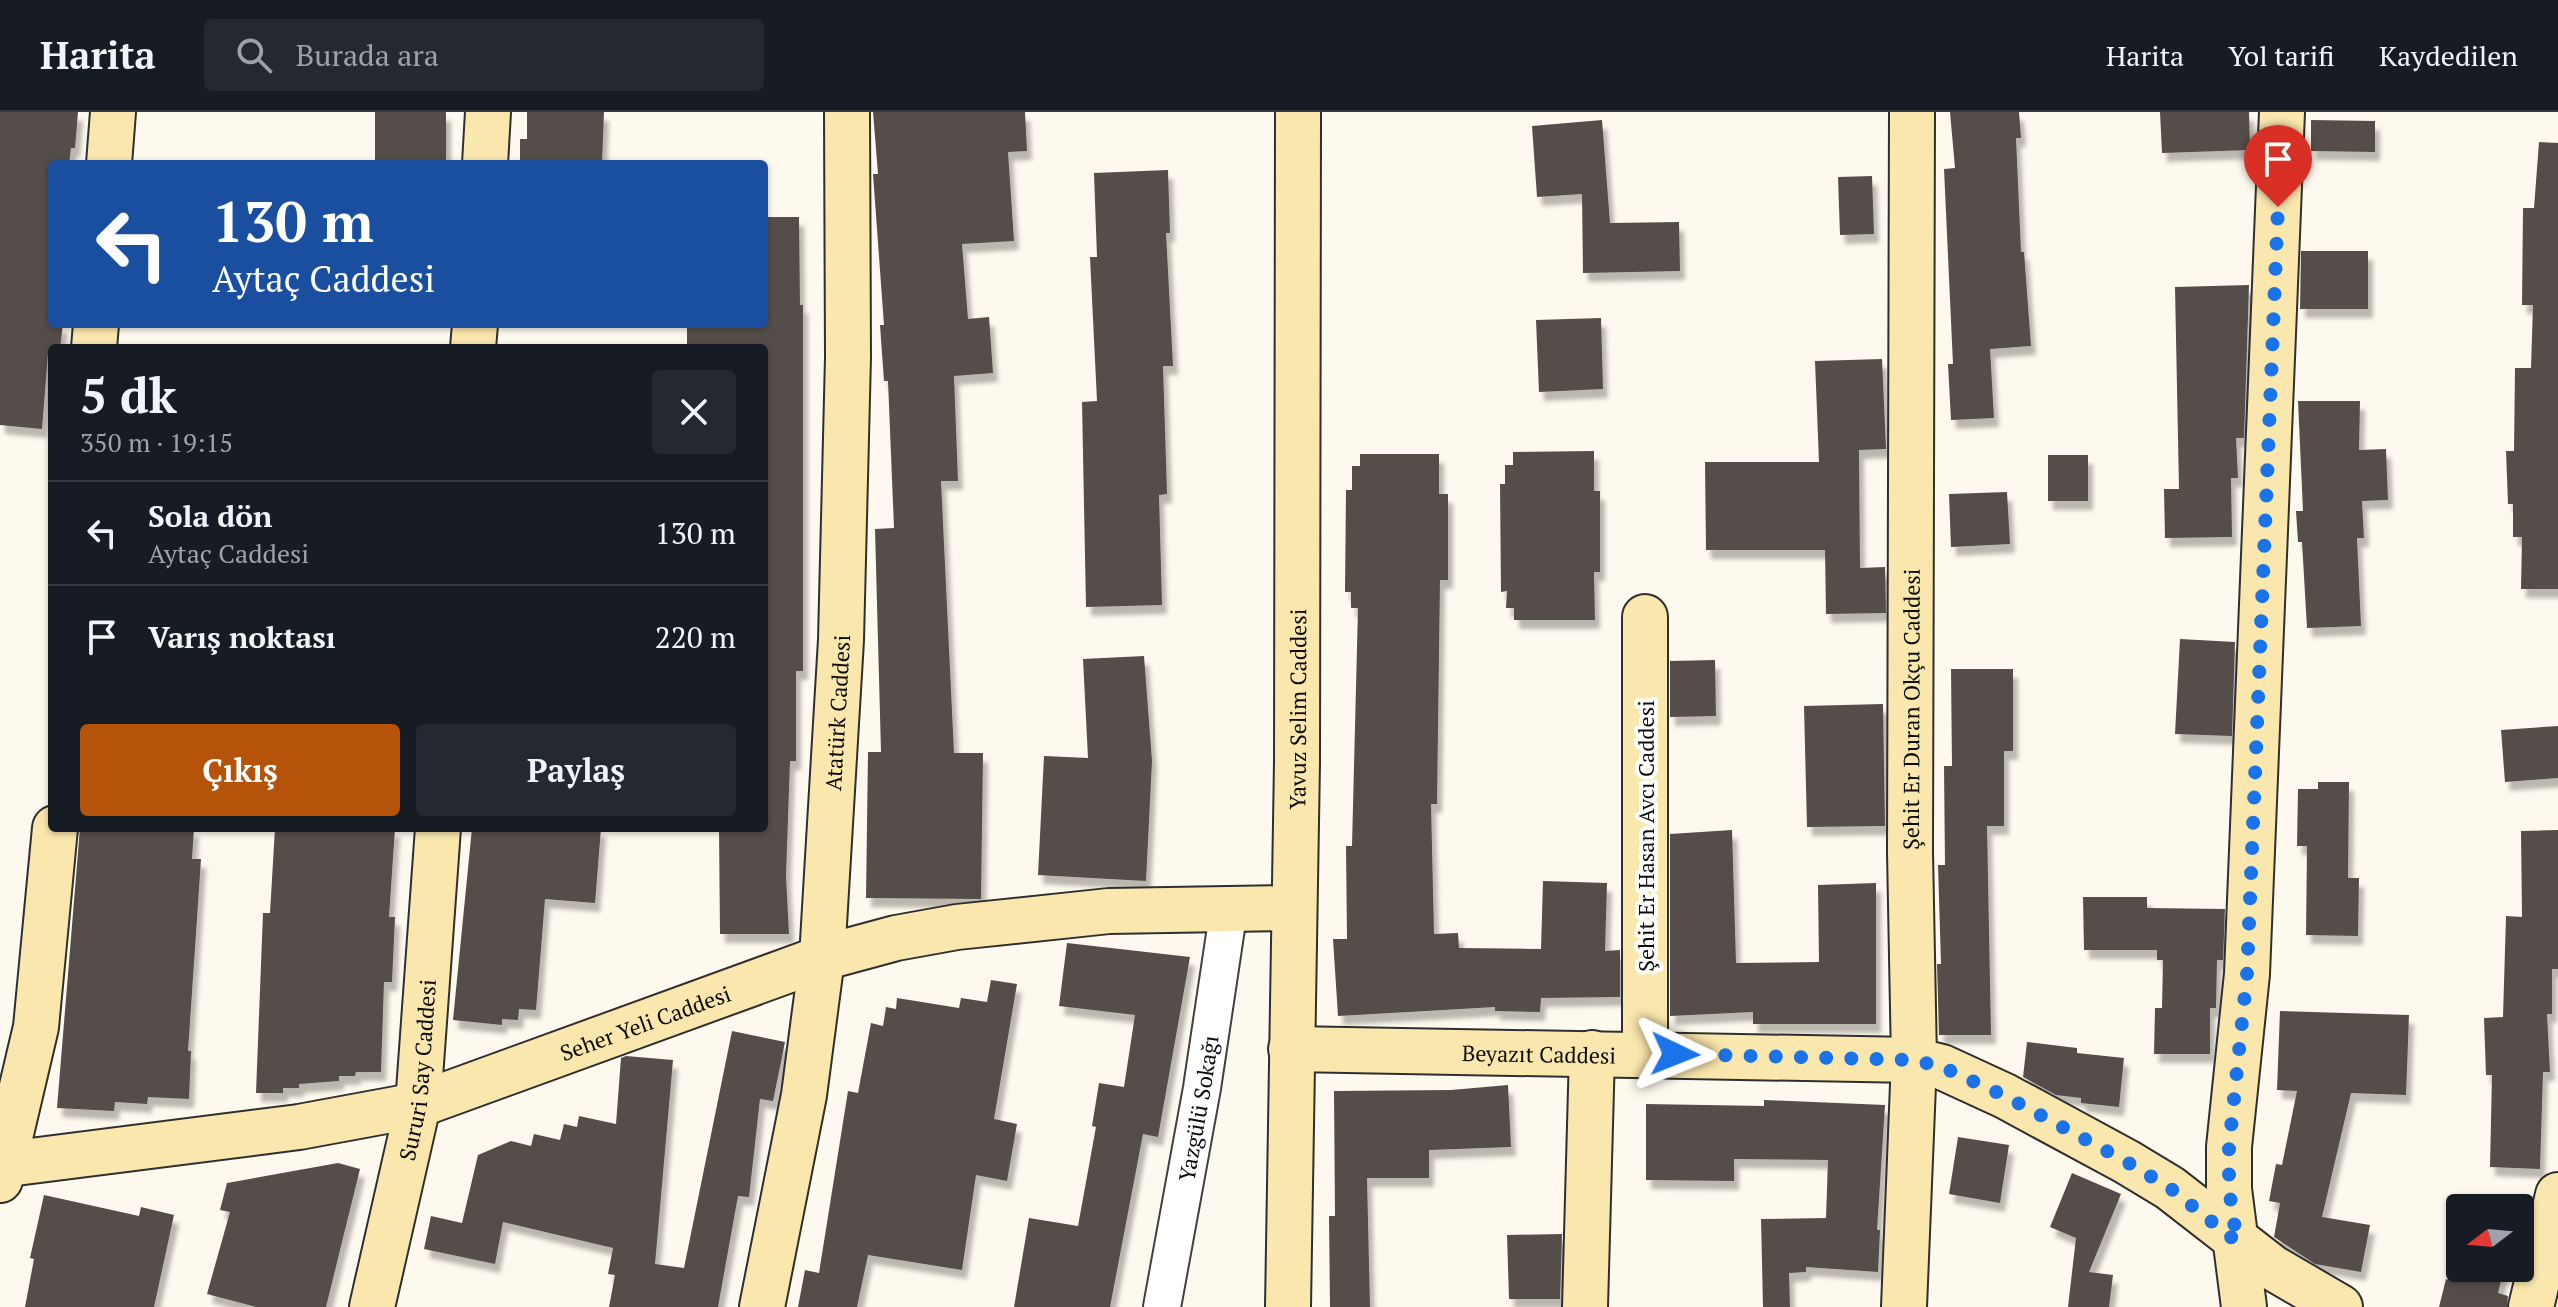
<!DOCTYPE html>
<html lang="tr">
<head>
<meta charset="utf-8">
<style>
	:root { --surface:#171b24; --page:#242831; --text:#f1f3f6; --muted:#9ea1a6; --line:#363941; --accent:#b45309 }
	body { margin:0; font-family:"PT Serif",serif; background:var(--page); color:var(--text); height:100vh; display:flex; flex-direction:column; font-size:30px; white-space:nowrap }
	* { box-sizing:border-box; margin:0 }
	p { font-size:26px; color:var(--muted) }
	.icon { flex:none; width:44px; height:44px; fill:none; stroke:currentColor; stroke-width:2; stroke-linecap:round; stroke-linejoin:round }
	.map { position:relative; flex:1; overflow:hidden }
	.details { position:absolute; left:48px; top:232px; width:720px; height:488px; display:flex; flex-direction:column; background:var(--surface); border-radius:8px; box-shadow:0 2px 6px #0004 }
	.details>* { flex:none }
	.top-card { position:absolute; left:48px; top:48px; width:720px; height:168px; border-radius:8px; box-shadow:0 2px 6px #0004; background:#1a4fa0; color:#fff; overflow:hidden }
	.needle { width:52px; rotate:254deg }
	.fabs { position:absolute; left:2446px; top:1082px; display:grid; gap:16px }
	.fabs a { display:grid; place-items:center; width:88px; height:88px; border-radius:8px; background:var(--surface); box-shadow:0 2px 6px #0004; font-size:40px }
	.pin { position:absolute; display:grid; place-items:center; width:68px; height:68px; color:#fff; margin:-82px -34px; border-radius:50% 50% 50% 0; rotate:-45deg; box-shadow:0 0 8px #0007 }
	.pin .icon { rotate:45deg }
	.me { position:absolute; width:88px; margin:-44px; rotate:92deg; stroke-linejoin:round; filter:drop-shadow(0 0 6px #0008) }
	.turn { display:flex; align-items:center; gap:28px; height:168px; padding:0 32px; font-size:36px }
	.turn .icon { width:104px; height:104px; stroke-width:2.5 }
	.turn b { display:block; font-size:56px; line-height:68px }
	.round { display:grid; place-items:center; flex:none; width:84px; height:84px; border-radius:8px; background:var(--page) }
	.summary { display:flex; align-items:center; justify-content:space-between; height:136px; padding:0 32px }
	h1 { font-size:48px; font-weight:600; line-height:60px }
	.cta { display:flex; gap:16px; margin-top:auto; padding:16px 32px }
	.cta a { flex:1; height:92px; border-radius:8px; background:var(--accent); color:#fff; font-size:32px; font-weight:600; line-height:92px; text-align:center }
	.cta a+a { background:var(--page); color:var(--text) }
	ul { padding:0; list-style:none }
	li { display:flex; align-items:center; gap:24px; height:104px; padding:0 32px; border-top:2px solid var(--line) }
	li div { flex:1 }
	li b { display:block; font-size:30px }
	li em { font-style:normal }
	header { display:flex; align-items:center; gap:48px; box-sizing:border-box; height:112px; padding:0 40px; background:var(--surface); border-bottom:2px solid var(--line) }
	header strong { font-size:38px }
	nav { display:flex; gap:44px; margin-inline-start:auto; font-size:28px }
	.search { width:560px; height:72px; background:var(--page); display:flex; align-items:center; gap:20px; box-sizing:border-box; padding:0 28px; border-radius:8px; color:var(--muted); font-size:30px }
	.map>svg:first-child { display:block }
</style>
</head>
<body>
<header>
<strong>Harita</strong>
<div class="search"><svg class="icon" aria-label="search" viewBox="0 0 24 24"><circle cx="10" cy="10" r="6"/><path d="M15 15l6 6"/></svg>Burada ara</div>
<nav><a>Harita</a><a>Yol tarifi</a><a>Kaydedilen</a></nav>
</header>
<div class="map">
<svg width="2558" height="1195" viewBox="0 0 2558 1195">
	<defs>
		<filter id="shadow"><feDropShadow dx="5" dy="9" stdDeviation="2" flood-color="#0004"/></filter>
	</defs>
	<rect width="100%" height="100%" fill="#fef9ee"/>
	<path fill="#554d4a" filter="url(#shadow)" d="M0 0H78L75 36H71L69 52H52V212H63L60 236H52V242L48 241 42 317 0 313Z
		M375 0H446V52H375Z
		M527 0H604L602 52H520V27H527Z
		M873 0H1025L1027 39 1008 40 1014 129 962 132 968 207 989 205 993 261 954 264 958 369H941L954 641H983L981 787 866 786 868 640H881L875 417 894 416 888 269H884L880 213H884L873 62H878Z
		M1950 0H2019L2021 26H2016L2021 140H2024L2031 234 1990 237 1994 306 1951 308 1948 252H1953L1944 57 1955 56Z
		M2160 0H2249L2250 38 2162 41Z
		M1602 8 1610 111 1679 110 1680 159 1583 161 1582 82 1537 85 1532 14Z
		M2311 8 2375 9V40L2311 39Z
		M2539 30 2558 31V477H2521L2522 425H2513V392H2508L2506 339H2514L2515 256H2531L2533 193H2522L2523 96H2534Z
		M1168 58 1170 121H1166L1173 254H1163L1167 382 1159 383 1162 493 1086 495 1082 290 1097 289 1090 145H1097L1094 61Z
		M1872 64 1874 122 1840 123 1838 65Z
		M764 105H799L800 193H803V559H796V649H790L786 764 789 822H720L719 716H764V236H687V212H764Z
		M2301 139H2368V197H2300Z
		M2249 173 2244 326H2236L2238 366H2231L2232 425 2165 426 2164 377H2179L2175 175Z
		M1601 206 1603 277 1539 280 1536 208Z
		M1882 247 1886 337 1859 338 1860 456 1885 455 1886 501 1826 502 1825 438H1706L1705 350H1819L1815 249Z
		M2298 289H2360L2359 338 2386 337 2388 388 2362 389 2364 426H2357L2361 514 2307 516 2302 430H2298L2296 399H2303Z
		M1594 339V379H1600V460H1594L1595 508H1514V496H1506L1507 479 1501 480 1500 372H1505V353H1513V340Z
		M1360 342H1439V382H1448V468H1440L1437 692H1431L1434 822 1458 821 1459 836 1541 837 1543 769 1607 771 1605 839 1620 838V885L1541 886 1540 900 1495 899V895L1338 904 1333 827H1347L1346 734H1352L1358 496H1351V480H1345L1346 378H1352V354H1360Z
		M2048 343H2088V389H2048Z
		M2007 380 2010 432 1951 435 1949 382Z
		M2180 527 2235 530 2232 624 2175 622Z
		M1144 544 1152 649 1146 769 1038 763 1044 644 1088 646 1083 547Z
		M1715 548 1716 604 1670 605V549Z
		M1951 557H2013V639H2004V714H1987L1991 923H1939L1937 852H1941L1938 753H1945L1944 654H1952Z
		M1883 592 1885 714 1807 715 1804 594Z
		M2558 614V666L2505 670 2501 618Z
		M2318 670H2349L2348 766H2359L2358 824 2306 823 2307 734H2297L2298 677H2318Z
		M80 716H194L192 747H201L188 939H191L189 987 148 985 147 992 115 990 114 999 57 996Z
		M275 716H395L389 805H395L392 870H384L381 960H356L355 964H339V969L299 972V976H283V981H256L263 801H270Z
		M472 716H601L595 791 545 787 536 898 519 897 518 908 502 907V913L453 908Z
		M1732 718 1736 851 1819 850 1818 773 1876 771V912H1753V900L1670 904V722Z
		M2558 718V857H2552V902H2547L2550 960H2543L2540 1057 2490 1055 2492 963H2486L2484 906 2503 905 2506 804 2522 805 2521 719Z
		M2083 785H2147V796L2225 797 2223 848H2217L2216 896H2210V942H2154L2155 896H2162L2163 848H2157V838H2084Z
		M1067 831 1190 845 1158 1025 1143 1022 1110 1195H1014L1029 1106 1078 1114 1096 1015 1092 1014 1099 971 1124 975 1135 903 1059 894Z
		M991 868 1017 872 994 1007 1017 1012 1007 1069 976 1063 962 1158 868 1143 857 1195H798L805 1158 819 1161 848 979 858 981 871 911 883 914 886 895 896 897 897 886 959 896 961 886 987 890Z
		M2280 899 2409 903 2406 983 2351 981 2322 1105 2370 1113 2361 1160 2315 1152 2274 1125 2280 1091 2269 1089 2276 1052 2282 1053 2297 979 2277 978Z
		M732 919 785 930 773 989 760 987 749 1085 738 1084 718 1195H609L615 1163 608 1162 613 1136 503 1110 495 1152 424 1137 431 1104 462 1111 478 1043 511 1029 531 1034 534 1022 560 1028 564 1012 577 1015 579 1004 616 1012 621 946 626 944 673 948 655 1152 684 1156Z
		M2027 930 2077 936V941L2124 946 2119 995 2081 991V986L2056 983 2023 965Z
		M1508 973 1511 1035 1429 1038V1066H1367L1370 1195H1330L1329 1104H1335L1334 979 1451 978Z
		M1764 988 1885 993 1877 1118H1880L1878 1160 1806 1155V1160L1789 1161 1790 1195H1763L1761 1107 1826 1106 1828 1048 1734 1047V1069L1646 1068V992L1764 994Z
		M1958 1025 2009 1033 2000 1091 1949 1082Z
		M338 1051 360 1057 326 1195H256L207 1182 230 1100 220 1098 227 1071Z
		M2072 1061 2121 1082 2089 1160 2113 1163 2109 1195H2068L2076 1126 2050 1115Z
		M44 1083 139 1104 141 1095 174 1103 154 1195H25L34 1147 30 1146Z
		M1562 1122 1560 1187H1509L1507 1123Z
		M2455 1156H2504L2498 1181 2508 1184 2507 1195H2439L2446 1167 2452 1169Z"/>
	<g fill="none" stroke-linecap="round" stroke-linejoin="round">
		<defs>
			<g id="street">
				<path id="s1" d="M1162 1195 1202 976 1229 796"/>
			</g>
			<g id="secondary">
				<path d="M109 52 113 0"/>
				<path d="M485 52 488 0"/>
				<path d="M94 236 96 212"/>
				<path d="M473 236 475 212"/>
				<path d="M1645 505V942"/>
				<path id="s2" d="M1291 937 1914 948 1942 955 2005 984 2127 1050 2170 1076 2273 1156 2340 1195"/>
				<path id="s3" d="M0 1053 299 1015 418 993 822 846 896 826 957 815 1109 799 1294 796"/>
				<path d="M0 1068 36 915 55 716"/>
				<path id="s4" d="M372 1195 418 993 438 716"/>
				<path id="s5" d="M762 1195 804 983 822 846 841 528 848 245 847 0"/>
				<path id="s6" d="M1288 1195 1297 650 1298 0"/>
				<path d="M1585 1195 1592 941"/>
				<path id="s7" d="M1904 1195 1914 948 1910 740 1912 0"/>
				<path d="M2244 1195 2229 1077V1035L2247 862 2282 0"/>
				<path d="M2531 1195 2558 1083"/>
			</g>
		</defs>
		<use href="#street" stroke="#404040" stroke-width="40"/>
		<use href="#secondary" stroke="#2f2f2f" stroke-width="48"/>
		<use href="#street" stroke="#fff" stroke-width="36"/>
		<use href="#secondary" stroke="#fae7ad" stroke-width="44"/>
	</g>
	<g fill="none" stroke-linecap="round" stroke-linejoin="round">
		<path stroke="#1a73e8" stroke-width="14" stroke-dasharray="0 25.2" d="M1675 942 1914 948 1942 955 2005 984 2127 1050 2170 1076 2237 1130 2229 1077V1035L2247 862 2278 95"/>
	</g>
	<g text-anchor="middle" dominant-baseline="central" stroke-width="8" stroke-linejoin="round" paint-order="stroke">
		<g font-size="22" fill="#0d0d0d" stroke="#fff">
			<text stroke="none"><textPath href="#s6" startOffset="598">Yavuz Selim Caddesi</textPath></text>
			<text stroke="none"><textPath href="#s7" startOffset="598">Şehit Er Duran Okçu Caddesi</textPath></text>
			<text stroke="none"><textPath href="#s5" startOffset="600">Atatürk Caddesi</textPath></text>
			<text transform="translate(1645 724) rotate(-90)">Şehit Er Hasan Avcı Caddesi</text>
			<text stroke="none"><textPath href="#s3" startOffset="664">Seher Yeli Caddesi</textPath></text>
			<text stroke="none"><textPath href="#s2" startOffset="248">Beyazıt Caddesi</textPath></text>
			<text stroke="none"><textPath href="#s4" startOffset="242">Sururi Say Caddesi</textPath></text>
			<text stroke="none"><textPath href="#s1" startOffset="202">Yazgülü Sokağı</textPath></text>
		</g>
	</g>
</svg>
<div class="fabs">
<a><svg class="needle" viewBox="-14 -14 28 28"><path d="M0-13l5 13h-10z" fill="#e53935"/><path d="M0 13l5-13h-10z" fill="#9ea1a6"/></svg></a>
</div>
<div class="pin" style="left:2278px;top:95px;background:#d93025"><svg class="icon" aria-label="arrive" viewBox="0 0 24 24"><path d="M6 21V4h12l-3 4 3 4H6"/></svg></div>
<svg class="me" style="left:1675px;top:942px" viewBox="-20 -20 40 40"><path d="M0-17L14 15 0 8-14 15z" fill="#1a73e8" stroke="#fff" stroke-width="4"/></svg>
<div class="top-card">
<div class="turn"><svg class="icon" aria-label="left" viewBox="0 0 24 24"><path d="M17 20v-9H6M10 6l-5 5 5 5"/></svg><div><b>130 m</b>Aytaç Caddesi</div></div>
</div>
<section class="details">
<div class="summary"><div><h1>5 dk</h1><p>350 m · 19:15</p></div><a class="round"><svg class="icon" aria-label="close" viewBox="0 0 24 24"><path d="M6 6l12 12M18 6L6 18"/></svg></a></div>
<ul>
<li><svg class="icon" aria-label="left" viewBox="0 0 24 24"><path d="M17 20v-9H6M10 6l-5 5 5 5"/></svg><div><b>Sola dön</b><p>Aytaç Caddesi</p></div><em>130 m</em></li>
<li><svg class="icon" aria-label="arrive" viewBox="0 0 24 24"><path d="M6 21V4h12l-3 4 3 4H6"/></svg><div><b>Varış noktası</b></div><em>220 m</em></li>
</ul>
<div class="cta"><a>Çıkış</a><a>Paylaş</a></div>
</section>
</div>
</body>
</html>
